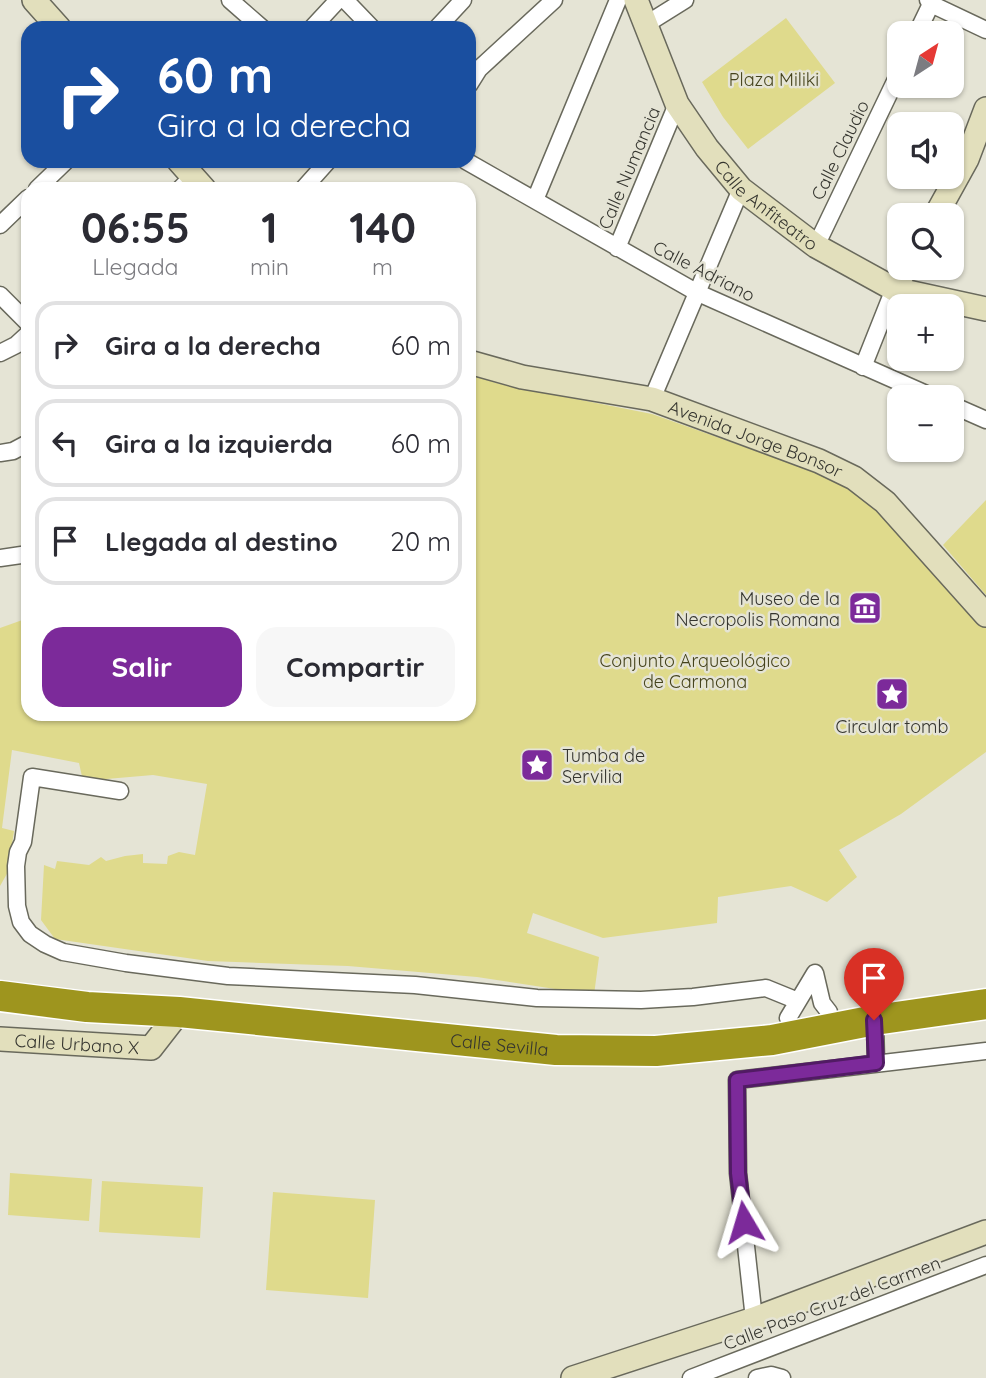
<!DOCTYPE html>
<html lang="es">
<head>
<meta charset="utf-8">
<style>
	:root { --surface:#fff; --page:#f7f7f7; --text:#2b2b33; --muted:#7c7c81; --line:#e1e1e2; --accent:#7c2a9a }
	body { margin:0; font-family:Quicksand,sans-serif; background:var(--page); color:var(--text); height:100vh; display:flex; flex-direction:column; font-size:26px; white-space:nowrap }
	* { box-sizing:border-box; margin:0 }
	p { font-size:23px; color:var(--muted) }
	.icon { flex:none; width:38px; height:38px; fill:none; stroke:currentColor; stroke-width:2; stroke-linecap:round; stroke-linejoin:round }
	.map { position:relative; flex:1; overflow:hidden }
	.panel { position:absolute; left:21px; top:182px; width:455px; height:539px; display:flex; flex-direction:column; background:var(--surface); border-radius:21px; box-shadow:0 2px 5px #0004 }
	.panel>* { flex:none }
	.banner { position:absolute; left:21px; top:21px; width:455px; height:147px; border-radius:21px; box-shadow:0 2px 5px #0004; background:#1a4fa0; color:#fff; overflow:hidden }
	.needle { width:46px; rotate:36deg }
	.fabs { position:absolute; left:887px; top:21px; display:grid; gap:14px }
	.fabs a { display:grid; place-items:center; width:77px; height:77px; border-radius:14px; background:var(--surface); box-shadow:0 2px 5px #0004; font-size:35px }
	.pin { position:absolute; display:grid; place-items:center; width:60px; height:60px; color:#fff; margin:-72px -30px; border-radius:50% 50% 50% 0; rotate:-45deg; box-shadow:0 0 7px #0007 }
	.pin .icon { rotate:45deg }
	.me { position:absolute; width:77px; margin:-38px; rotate:353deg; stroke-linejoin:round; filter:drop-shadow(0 0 5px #0008) }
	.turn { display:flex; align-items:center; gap:24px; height:147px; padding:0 21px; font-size:32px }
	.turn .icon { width:91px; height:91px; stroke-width:2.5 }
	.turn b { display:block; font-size:49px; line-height:60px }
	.eta { display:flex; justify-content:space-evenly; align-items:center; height:119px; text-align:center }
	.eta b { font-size:42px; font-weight:700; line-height:49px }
	.primary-button { display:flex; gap:14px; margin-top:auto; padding:14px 21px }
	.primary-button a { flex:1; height:80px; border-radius:21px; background:var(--accent); color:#fff; font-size:28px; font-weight:700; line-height:80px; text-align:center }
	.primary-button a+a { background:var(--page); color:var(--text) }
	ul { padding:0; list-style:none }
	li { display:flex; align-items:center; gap:21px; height:88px; margin:0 14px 10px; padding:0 7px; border:4px solid var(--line); border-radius:21px }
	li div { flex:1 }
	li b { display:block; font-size:26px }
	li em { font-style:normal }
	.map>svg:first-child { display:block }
</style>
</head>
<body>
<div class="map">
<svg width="986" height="1378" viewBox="0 0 986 1378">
	<rect width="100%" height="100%" fill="#e5e4d5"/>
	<path fill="#dfda8c" d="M786 18 835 83 748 149 723 117 702 82Z
		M469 374 496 383 652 414 815 472 846 487 875 506 986 628V752L901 814 839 850 857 877 827 902 791 886 718 897 717 923 603 938 533 913 527 933 599 957 594 995 477 977 348 966 208 961 55 939 41 920 44 865 55 869 57 861 89 865 101 857 106 861 125 856 143 854V863L167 864 168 856 179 852 195 855 207 784 153 775 83 781 79 763 12 750 2 828 14 831 8 872 0 886V628L28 618V714H469Z
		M986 500V595L943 545Z
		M10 1173 92 1179 89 1221 8 1215Z
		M102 1181 203 1187 200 1238 99 1232Z
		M273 1192 375 1200 368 1298 266 1290Z"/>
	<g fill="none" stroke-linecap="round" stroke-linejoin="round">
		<defs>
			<path id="street" d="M230 0 262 28
				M345 0 372 28
				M928 0 931 4 986 30
				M645 25 685 0
				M312 28 338 0
				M437 28 463 0
				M917 33 931 4
				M469 85 479 69 554 0
				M466 161 696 292 933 397
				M37 189 66 161
				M180 189 193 176
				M303 189 328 161
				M535 200 618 0
				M0 225 28 198
				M816 246 900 71
				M617 248 677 104
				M0 295 28 323
				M0 353 16 345 28 334
				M863 367 894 289
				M652 399 741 189
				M952 405 986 420
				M0 453 13 451 28 443
				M0 558 28 554
				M120 791 32 777 23 842 18 852 16 866 17 906 21 922 30 934 45 944 63 952 126 963 228 976 415 985 537 998 641 1000 693 997 766 988 798 1001
				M788 1018 815 973 822 1003 829 1012
				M875 1020 876 1063
				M754 1319 738 1173 737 1080 986 1051
				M691 1378 986 1265
				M757 1378 771 1375 782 1378"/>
			<g id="secondary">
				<path d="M34 0 59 28"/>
				<path id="s1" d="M636 0 677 104 707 148 741 189 816 246 894 289 986 309"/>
				<path d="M179 161 204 189"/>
				<path d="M936 215 967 159 986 109"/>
				<path d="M894 289 906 268"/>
				<path id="s2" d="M469 362 522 377 652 399 819 461 854 478 885 502 986 615"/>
				<path id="s3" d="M0 1039 151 1048 179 1012"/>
				<path d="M573 1378 754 1319 986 1232"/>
			</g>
			<g id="highway">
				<path id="s4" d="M0 996 87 1007 179 1012 556 1050 656 1051 772 1040 875 1020 986 1004"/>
			</g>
		</defs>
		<use href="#street" stroke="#69695c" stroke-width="19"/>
		<use href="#secondary" stroke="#69695c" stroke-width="26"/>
		<use href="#highway" stroke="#fff" stroke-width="33"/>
		<use href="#street" stroke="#fff" stroke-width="16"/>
		<use href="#secondary" stroke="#e2dfbc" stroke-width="23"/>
		<use href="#highway" stroke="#9e951e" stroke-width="30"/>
	</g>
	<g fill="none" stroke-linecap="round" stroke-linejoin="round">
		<defs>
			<path id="route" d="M744 1222 738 1173 737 1080 876 1063 874 1020"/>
		</defs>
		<use href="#route" stroke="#511b64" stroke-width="18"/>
		<use href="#route" stroke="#7c2a9a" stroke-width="12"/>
	</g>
	<defs>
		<symbol id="museum-square" viewBox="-11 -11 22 22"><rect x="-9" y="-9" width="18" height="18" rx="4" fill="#7c2a9a" stroke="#e5e4d5"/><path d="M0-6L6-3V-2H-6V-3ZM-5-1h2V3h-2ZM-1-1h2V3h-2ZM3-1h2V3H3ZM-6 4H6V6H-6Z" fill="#fff"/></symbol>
		<symbol id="sight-square" viewBox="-11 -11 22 22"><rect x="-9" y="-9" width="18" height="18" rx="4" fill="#7c2a9a" stroke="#e5e4d5"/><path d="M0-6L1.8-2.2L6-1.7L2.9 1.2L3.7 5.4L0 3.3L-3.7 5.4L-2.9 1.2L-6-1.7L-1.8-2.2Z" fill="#fff"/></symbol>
	</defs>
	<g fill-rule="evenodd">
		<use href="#museum-square" x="846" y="589" width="38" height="38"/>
		<use href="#sight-square" x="873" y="675" width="38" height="38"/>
		<use href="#sight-square" x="518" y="746" width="38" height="38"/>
	</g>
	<g text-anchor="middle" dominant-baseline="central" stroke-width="5" stroke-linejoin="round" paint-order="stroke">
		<g font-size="18" fill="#45431c" stroke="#e5e4d5">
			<text x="774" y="79">Plaza Miliki</text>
			<text x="695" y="660">Conjunto Arqueológico<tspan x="695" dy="21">de Carmona</tspan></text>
		</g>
		<g font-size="18" fill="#35352f" stroke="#e5e4d5">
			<text transform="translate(840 150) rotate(-64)">Calle Claudio</text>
			<text transform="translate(629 168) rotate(-67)">Calle Numancia</text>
			<text stroke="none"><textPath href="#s1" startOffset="248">Calle Anfiteatro</textPath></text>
			<text transform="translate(704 271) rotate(27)">Calle Adriano</text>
			<text stroke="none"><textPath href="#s2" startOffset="298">Avenida Jorge Bonsor</textPath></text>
			<text stroke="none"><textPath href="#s3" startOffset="77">Calle Urbano X</textPath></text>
			<text stroke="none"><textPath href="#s4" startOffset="502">Calle Sevilla</textPath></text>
			<text transform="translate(832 1303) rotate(-21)">Calle Paso Cruz del Carmen</text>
		</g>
		<g font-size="18" fill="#35352f" stroke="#e5e4d5" text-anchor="end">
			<text x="840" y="598">Museo de la<tspan x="840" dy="21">Necropolis Romana</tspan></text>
			<text x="892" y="726" text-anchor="middle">Circular tomb</text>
			<text x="562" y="755" text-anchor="start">Tumba de<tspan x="562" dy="21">Servilia</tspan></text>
		</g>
	</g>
</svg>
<div class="fabs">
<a><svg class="needle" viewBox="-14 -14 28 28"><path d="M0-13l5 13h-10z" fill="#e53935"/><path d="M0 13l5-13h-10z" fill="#7c7c81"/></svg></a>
<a><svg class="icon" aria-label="sound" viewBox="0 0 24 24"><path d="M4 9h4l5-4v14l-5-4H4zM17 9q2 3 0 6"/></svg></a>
<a><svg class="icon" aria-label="search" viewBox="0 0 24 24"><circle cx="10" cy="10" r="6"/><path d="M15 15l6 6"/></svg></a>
<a>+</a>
<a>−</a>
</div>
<div class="pin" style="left:874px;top:1020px;background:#d93025"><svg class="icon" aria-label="arrive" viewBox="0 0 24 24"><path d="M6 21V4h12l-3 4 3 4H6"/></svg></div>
<svg class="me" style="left:744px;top:1222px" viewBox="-20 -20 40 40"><path d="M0-17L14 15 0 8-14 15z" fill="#7c2a9a" stroke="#fff" stroke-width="4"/></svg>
<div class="banner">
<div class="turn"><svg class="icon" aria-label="right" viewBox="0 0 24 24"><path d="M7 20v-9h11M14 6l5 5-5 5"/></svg><div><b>60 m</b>Gira a la derecha</div></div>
</div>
<section class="panel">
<div class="eta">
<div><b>06:55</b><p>Llegada</p></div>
<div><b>1</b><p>min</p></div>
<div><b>140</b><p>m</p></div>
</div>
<ul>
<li><svg class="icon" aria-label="right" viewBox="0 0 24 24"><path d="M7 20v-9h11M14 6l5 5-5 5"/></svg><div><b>Gira a la derecha</b></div><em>60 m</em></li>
<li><svg class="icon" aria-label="left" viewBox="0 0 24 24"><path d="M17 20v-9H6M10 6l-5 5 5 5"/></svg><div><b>Gira a la izquierda</b></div><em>60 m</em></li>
<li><svg class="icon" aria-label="arrive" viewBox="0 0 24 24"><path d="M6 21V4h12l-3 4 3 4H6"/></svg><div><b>Llegada al destino</b></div><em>20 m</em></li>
</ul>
<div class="primary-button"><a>Salir</a><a>Compartir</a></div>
</section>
</div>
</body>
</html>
